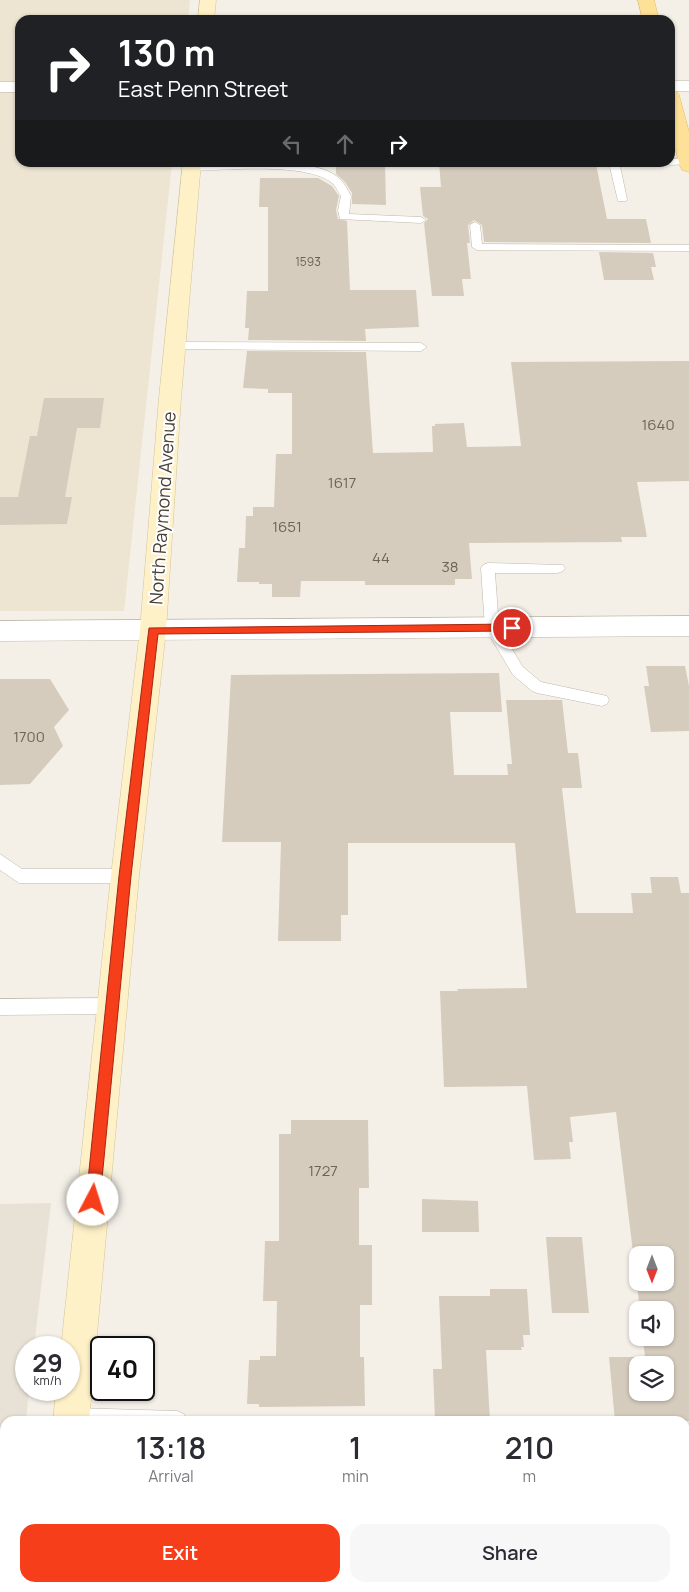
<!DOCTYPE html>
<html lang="en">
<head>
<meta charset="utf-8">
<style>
	:root { --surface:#fff; --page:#f7f7f7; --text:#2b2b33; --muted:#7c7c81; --accent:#f73e1b }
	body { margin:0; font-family:Manrope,sans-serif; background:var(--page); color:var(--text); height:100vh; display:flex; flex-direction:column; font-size:19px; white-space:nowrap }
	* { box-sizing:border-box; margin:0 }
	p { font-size:16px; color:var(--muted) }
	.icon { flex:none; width:28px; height:28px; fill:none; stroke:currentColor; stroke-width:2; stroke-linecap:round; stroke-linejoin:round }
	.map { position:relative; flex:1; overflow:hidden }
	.drawer { position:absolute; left:0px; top:1416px; width:690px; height:176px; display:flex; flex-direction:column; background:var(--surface); border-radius:15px 15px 0 0; box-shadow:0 1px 4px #0004 }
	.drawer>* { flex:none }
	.top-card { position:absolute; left:15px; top:15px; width:660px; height:152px; border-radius:15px; box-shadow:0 1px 4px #0004; background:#202124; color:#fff; overflow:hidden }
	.needle { width:32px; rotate:180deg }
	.controls { position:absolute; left:629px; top:1246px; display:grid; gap:10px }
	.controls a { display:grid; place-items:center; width:45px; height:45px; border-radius:10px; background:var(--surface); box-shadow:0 1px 4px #0004; font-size:25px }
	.speed { position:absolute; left:15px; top:1336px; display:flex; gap:10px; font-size:25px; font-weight:700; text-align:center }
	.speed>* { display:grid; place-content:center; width:65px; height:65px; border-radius:50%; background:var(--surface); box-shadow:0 1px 4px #0004; line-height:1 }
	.speed small { font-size:12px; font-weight:400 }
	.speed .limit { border:2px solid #111; border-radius:8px; background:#fff; color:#111 }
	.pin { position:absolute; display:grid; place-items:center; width:42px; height:42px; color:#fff; margin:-21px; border:2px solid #fff; border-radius:50%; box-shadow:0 1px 5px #0007 }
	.me { position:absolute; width:55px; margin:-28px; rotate:5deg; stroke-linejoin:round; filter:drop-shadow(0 0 4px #0008) }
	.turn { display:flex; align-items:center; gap:18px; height:105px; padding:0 20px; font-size:22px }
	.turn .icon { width:65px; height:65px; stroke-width:2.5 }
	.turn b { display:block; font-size:35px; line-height:42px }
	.lanes { display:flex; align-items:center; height:48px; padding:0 20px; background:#0003; justify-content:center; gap:25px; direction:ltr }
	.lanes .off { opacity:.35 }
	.eta { display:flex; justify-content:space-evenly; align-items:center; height:85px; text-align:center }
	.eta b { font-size:30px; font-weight:600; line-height:35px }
	.primary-button { display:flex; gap:10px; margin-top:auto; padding:10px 20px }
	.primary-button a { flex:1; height:58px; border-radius:15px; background:var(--accent); color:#fff; font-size:20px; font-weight:600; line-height:58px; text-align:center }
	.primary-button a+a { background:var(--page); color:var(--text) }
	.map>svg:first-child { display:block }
</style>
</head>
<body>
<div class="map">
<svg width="689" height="1592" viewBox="0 0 689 1592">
	<rect width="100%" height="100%" fill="#f4f0e8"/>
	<path fill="#e8e2d6" d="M51 1203 34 1347 26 1348V1390H29L26 1421H5L6 1588V1592H0V1204Z"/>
	<path fill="#ede5d2" d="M0 0H190L188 20H20V162L172 163 124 611H0Z"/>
	<path fill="#d5ccbd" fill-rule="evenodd" d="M336 162H385L386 205 352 204V193L345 182 336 174Z
		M439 162 596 164 607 219H646L651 243 484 242 482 225 474 220 468 225 470 243H467L471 279H462L464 296H432L424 223 428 219 423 216 420 187H441Z
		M260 178H318L332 186 339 196 336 210 338 219 347 221 350 290H416L419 327 365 329 366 341 248 340 249 328H245L247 291H268V207H259Z
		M599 252 653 253 656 267H651L654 280H604Z
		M247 351 366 352 373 453 433 452 432 426H435V424L464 423 467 447 521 446 511 362 689 361V481L637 482 647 537H621L622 542 469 543 472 579H455V585H365V581H301L300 597H272V584H259V582H237L239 548H245L246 516H253V507H274L276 454H292V393H268V389L243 388Z
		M44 398H104L100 428H77L65 497H72L67 524 0 525V497H18L30 436H37Z
		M646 666H685L689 686V731L651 732 644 686H649Z
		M499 673 502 712H450L454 775H508L507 764H512L506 700H562L568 753H578L582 788H562L576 913H633L631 893H652L650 877H678L681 893H689V1421H615L609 1357H645L643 1338H665V1310H640L616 1112 570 1117 573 1142H569L571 1159 534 1160 527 1086 444 1087 440 991H458L457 989 527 988 515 843H348V915H341V941H278L281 842H222L231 675ZM638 1255H665V1282H638ZM638 1365H665V1392H638Z
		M0 679H50L69 710 54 727 63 746 30 784 0 785Z
		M291 1120H368L369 1188H359V1245H372V1305H360V1357H364L365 1406 259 1407V1404H247L249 1360H260V1356H276L277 1301H263L265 1241H279V1134H291Z
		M422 1199 478 1201 479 1232H422Z
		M546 1237H582L589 1313H552Z
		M490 1289H527L530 1335H523L524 1347H521L522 1350H486L490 1421H435L433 1369H442L439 1296H490Z"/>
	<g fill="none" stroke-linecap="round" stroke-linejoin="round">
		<defs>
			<path id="lane" d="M689 158 688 164 670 165 665 162H670V159Z
				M642 162 637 165 620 166 627 199 626 201H618L609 163Z
				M267 163C289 164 323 163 340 179 345 184 348 190 351 196L349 214 421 217 426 220 421 223 340 219 338 210 341 196C338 192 336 186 332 183 308 162 224 170 191 171L186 168 191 165Z
				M475 222 480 225 482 244 689 245V251L477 250 472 247 470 225Z
				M176 342 421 343 427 347 421 351 172 349 170 346 172 343Z
				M488 563 563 565 565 568 563 571 558 573H495L499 628 523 667 541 682 607 696 609 700 607 704 602 706 537 693 532 691 513 675 485 628 481 568 483 565Z
				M0 854 22 869H125L131 871 133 876 131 881 125 883H19L0 870Z
				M112 998 118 1001 120 1006 118 1011 112 1014 0 1015V999Z
				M72 1408 177 1411 184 1414 187 1421H64L62 1418 65 1411Z
				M0 1479H5V1499H0Z"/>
			<path id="street" d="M670 81H689V91H670Z
				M0 82H20V92H0Z
				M689 616V636L0 641V621Z"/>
			<path id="secondary" d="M200 0H216L214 20H198Z
				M183 162H201L181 398 166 630 139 876 89 1421H53L56 1390H69V1348H61L111 876 140 630 159 398Z
				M36 1588H74V1592H36Z"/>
			<path id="primary" d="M638 0H654L659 20H643Z
				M670 90 676 91 679 95 689 132V172L682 170 680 166 670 129Z"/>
		</defs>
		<use href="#lane" stroke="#bfb8aa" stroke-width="1"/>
		<use href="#street" stroke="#bfb8aa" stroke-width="1"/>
		<use href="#secondary" stroke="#d3c498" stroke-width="1"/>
		<use href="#primary" stroke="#e2be67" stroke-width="1"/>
		<use href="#lane" fill="#fff" fill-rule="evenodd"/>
		<use href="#street" fill="#fff" fill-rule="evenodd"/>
		<use href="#secondary" fill="#fef1c8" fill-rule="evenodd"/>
		<use href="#primary" fill="#fde198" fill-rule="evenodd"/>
	</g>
	<path fill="#f73e1b" stroke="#a12812" d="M512 624 517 628 512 631 158 634 131 876 100 1200 98 1205 93 1207 88 1205 86 1200 119 876 149 628Z"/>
	<g text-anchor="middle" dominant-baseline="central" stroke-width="4" stroke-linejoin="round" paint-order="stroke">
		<g font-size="12" fill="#6a6458">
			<text x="308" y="261">1593</text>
		</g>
		<g font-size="15" fill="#6a6458">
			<text x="658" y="424">1640</text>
			<text x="342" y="482">1617</text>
			<text x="287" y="526">1651</text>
			<text x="381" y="557">44</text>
			<text x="450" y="566">38</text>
			<text x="29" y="736">1700</text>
			<text x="323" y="1170">1727</text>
		</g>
		<g font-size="18" fill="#474137" stroke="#fff">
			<text transform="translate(162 508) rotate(-86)">North Raymond Avenue</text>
		</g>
	</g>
</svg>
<div class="controls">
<a><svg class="needle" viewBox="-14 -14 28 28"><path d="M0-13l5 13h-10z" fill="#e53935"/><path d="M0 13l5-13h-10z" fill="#7c7c81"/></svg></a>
<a><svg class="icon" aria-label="sound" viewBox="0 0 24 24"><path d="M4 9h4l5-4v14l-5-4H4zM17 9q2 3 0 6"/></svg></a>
<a><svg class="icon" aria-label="layers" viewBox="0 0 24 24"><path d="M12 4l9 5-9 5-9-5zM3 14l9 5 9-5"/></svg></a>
</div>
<div class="speed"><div>29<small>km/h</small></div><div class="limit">40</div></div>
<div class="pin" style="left:512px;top:628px;background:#d93025"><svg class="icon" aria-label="arrive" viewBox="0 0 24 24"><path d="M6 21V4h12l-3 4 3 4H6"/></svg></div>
<svg class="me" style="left:93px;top:1200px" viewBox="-20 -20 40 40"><circle r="19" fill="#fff"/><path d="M0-13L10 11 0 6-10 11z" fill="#f73e1b"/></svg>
<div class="top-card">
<div class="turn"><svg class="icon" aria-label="right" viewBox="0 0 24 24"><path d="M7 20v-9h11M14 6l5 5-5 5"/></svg><div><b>130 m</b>East Penn Street</div></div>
<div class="lanes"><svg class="icon off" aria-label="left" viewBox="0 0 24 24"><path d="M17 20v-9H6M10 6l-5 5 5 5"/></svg><svg class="icon off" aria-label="ahead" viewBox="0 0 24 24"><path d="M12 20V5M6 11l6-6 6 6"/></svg><svg class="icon" aria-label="right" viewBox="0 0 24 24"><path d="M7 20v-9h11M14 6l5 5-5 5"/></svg></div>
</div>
<section class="drawer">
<div class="eta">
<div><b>13:18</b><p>Arrival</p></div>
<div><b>1</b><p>min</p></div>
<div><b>210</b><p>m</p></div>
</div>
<div class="primary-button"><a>Exit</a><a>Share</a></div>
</section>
</div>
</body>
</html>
